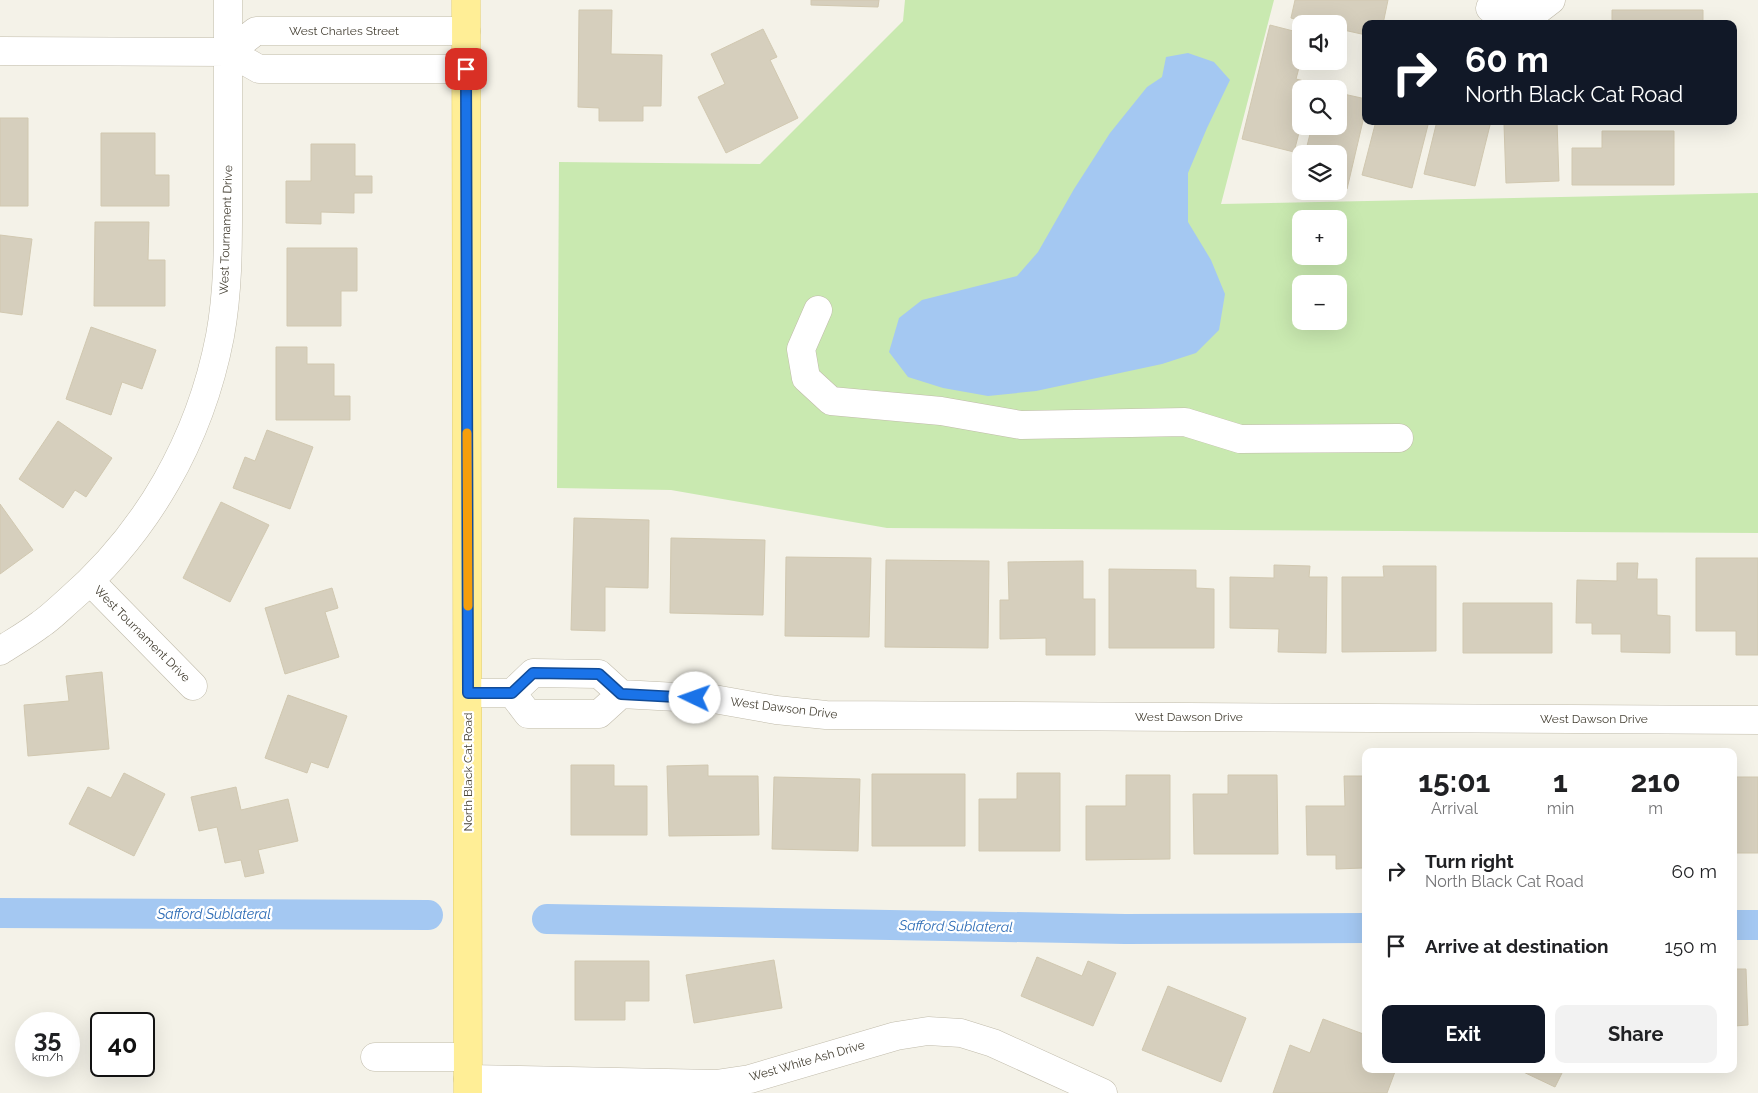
<!DOCTYPE html>
<html lang="en">
<head>
<meta charset="utf-8">
<style>
	:root { --surface:#fff; --page:#f2f2f2; --text:#202124; --muted:#757577; --accent:#111827 }
	body { margin:0; font-family:Raleway,sans-serif; background:var(--page); color:var(--text); height:100vh; display:flex; flex-direction:column; font-size:19px; white-space:nowrap }
	* { box-sizing:border-box; margin:0 }
	p { font-size:16px; color:var(--muted) }
	.icon { flex:none; width:28px; height:28px; fill:none; stroke:currentColor; stroke-width:2; stroke-linecap:round; stroke-linejoin:round }
	.map { position:relative; flex:1; overflow:hidden }
	.details { position:absolute; left:1362px; top:748px; width:375px; height:325px; display:flex; flex-direction:column; background:var(--surface); border-radius:10px; box-shadow:0 5px 20px #0002 }
	.details>* { flex:none }
	.hud { position:absolute; left:1362px; top:20px; width:375px; height:105px; border-radius:10px; box-shadow:0 5px 20px #0002; background:#111827; color:#fff; overflow:hidden }
	.tools { position:absolute; left:1292px; top:15px; display:grid; gap:10px }
	.tools a { display:grid; place-items:center; width:55px; height:55px; border-radius:10px; background:var(--surface); box-shadow:0 5px 20px #0002; font-size:25px }
	.speed { position:absolute; left:15px; top:1012px; display:flex; gap:10px; font-size:25px; font-weight:700; text-align:center }
	.speed>* { display:grid; place-content:center; width:65px; height:65px; border-radius:50%; background:var(--surface); box-shadow:0 5px 20px #0002; line-height:1 }
	.speed small { font-size:12px; font-weight:400 }
	.speed .limit { border:2px solid #111; border-radius:8px; background:#fff; color:#111 }
	.pin { position:absolute; display:grid; place-items:center; width:42px; height:42px; color:#fff; margin:-21px; border-radius:10px; box-shadow:0 2px 8px #0006 }
	.me { position:absolute; width:55px; margin:-28px; rotate:273deg; stroke-linejoin:round; filter:drop-shadow(0 0 4px #0008) }
	.turn { display:flex; align-items:center; gap:18px; height:105px; padding:0 20px; font-size:22px }
	.turn .icon { width:65px; height:65px; stroke-width:2.5 }
	.turn b { display:block; font-size:35px; line-height:42px }
	.eta { display:flex; justify-content:space-evenly; align-items:center; height:85px; text-align:center }
	.eta b { font-size:30px; font-weight:700; line-height:35px }
	.primary-button { display:flex; gap:10px; margin-top:auto; padding:10px 20px }
	.primary-button a { flex:1; height:58px; border-radius:10px; background:var(--accent); color:#fff; font-size:20px; font-weight:700; line-height:58px; text-align:center }
	.primary-button a+a { background:var(--page); color:var(--text) }
	ul { padding:0; list-style:none }
	li { display:flex; align-items:center; gap:15px; height:75px; padding:0 20px }
	li div { flex:1 }
	li b { display:block; font-size:19px }
	li em { font-style:normal }
	.map>svg:first-child { display:block }
</style>
</head>
<body>
<div class="map">
<svg width="1758" height="1093" viewBox="0 0 1758 1093">
	<rect width="100%" height="100%" fill="#f4f2e8"/>
	<path fill="#c9e9b0" fill-rule="evenodd" d="M905 0H1274L1221 204 1758 193V533L887 528 671 490 557 488 559 162 760 164 903 21ZM1301 219H1339V256H1301ZM1301 284H1339V321H1301Z"/>
	<path fill="#a4c8f2" d="M1188 53 1214 62 1230 80 1207 128 1188 173V222L1211 260 1225 294 1219 330 1196 353 1162 364 1036 391 988 396 943 388 908 377 889 352 899 318 922 300 1017 276 1038 252 1074 189 1110 133 1147 87 1162 77 1166 57Z"/>
	<g fill="none" stroke-linecap="round" stroke-linejoin="round">
		<path stroke="#a4c8f2" stroke-width="30" d="M0 913 428 915
			M547 919 1125 929 1366 928
			M1734 925H1758"/>
	</g>
	<path fill="#d6cfbd" stroke="#d1c8b0" d="M811 0H879L878 7 811 5Z
		M1295 0H1388L1383 24H1366V35L1339 29V24H1315L1291 18Z
		M579 10H612L611 54 662 55 661 106H643V121H599V108L578 107Z
		M1612 10H1703V24H1612Z
		M1270 25 1301 33V60L1296 79 1312 83 1310 89H1301V125L1294 152 1242 139Z
		M763 29 777 57 770 60 798 118 726 153 698 97 725 84 711 54Z
		M1339 93 1366 99V108L1347 189 1339 187V154H1305L1312 126H1339Z
		M0 118H28V206H0Z
		M1376 121H1429L1412 188 1362 175Z
		M1437 121H1491L1475 186 1424 174Z
		M1518 121H1557L1559 181 1506 183 1504 124H1519Z
		M1602 131H1674V185H1572V148H1602Z
		M101 133H155V175H169V206H101Z
		M311 144H355V176H372V193H354V213L321 212V224L286 223V181H311Z
		M95 222H149L148 260H165V306H94Z
		M0 235 32 239 22 315 0 312Z
		M287 248H357V291H341V326H287Z
		M91 327 156 350 142 389 122 382 111 415 66 399Z
		M276 347H307V364H334V396H350V420H276Z
		M58 421 112 458 86 497 75 490 63 508 19 479Z
		M267 430 313 447 290 509 233 488 245 457 255 461Z
		M221 502 269 525 230 602 183 578Z
		M0 504 33 550 0 574Z
		M574 518 649 520 648 588 605 587V631L571 630Z
		M671 538 765 540 763 615 670 613Z
		M786 557 871 558 869 637 785 636Z
		M1696 558H1758V655H1736V631H1696Z
		M886 560 989 561 988 648 885 647Z
		M1083 561V599H1095V655H1046V638L1000 639V600H1009L1008 562Z
		M1617 563H1638L1637 579H1657V615L1670 616V653L1621 652V634H1592V623H1576L1577 580 1617 581Z
		M1274 565 1310 566 1309 577H1327L1326 653 1278 652 1279 629 1230 628V577L1274 578Z
		M1383 566H1436V651L1342 652V577H1384Z
		M1109 569 1196 570V588L1214 589V648H1109Z
		M332 588 338 608 325 612 339 657 285 674 265 608Z
		M1463 603H1552V653H1463Z
		M102 672 109 749 28 756 24 705 69 701 66 676Z
		M288 695 347 716 328 768 311 762 307 773 265 758Z
		M571 765H614V786H647V835H571Z
		M708 765V776H758L759 835 669 836 667 766Z
		M124 773 165 794 134 856 69 824 88 787 111 798Z
		M1017 773H1060V851H979V799H1017Z
		M872 774H965V846H872Z
		M1126 775H1170V859L1086 860V806H1126Z
		M1228 775H1277L1278 854H1194L1193 794H1228Z
		M1344 776H1366V855H1363V868L1336 869V855H1307L1306 806H1345Z
		M774 777 860 779 858 851 772 849Z
		M1734 777H1758V853H1734Z
		M236 787 241 810 288 799 298 841 258 850 264 873 245 877 241 860 225 863 217 827 199 831 191 797Z
		M1037 957 1082 976 1088 961 1116 973 1093 1026 1021 996Z
		M774 960 782 1008 694 1023 686 975Z
		M575 961H649V1001H625V1020H575Z
		M1734 969H1746L1748 1025 1734 1026Z
		M1168 986 1246 1018 1221 1082 1142 1050Z
		M1323 1019 1366 1035V1069H1396L1387 1093H1273L1290 1045 1310 1053Z
		M1517 1069H1564L1555 1087Z"/>
	<g fill="none" stroke-linecap="round" stroke-linejoin="round">
		<defs>
			<path id="minor" d="M1490 8 1538 10 1551 0
				M0 51 229 52 259 69H465
				M229 52 256 31H466
				M818 310 801 349 806 378 831 401 941 411 1021 425 1185 422 1240 439 1399 438
				M91 582 193 686
				M0 651C14 642 28 634 41 624 50 618 58 610 67 602 147 533 200 440 220 336 229 287 228 238 228 189 228 126 228 63 228 0
				M468 693H512L533 673 599 674 621 694 599 714H528L512 693
				M621 694 714 699 776 710 826 715 1758 720
				M375 1057H467
				M468 1079 716 1084 750 1079 896 1036 928 1031 961 1033 993 1043 1103 1093"/>
			<path id="major" d="M466 0 468 1093"/>
		</defs>
		<use href="#minor" stroke="#c0bbaa" stroke-width="29"/>
		<use href="#major" stroke="#e6cf65" stroke-width="29"/>
		<use href="#minor" stroke="#fff" stroke-width="28"/>
		<use href="#major" stroke="#ffee96" stroke-width="28"/>
	</g>
	<g fill="none" stroke-linecap="round" stroke-linejoin="round">
		<defs>
			<path id="route" d="M466 69 468 693H512L533 673 599 674 621 694 695 698"/>
		</defs>
		<use href="#route" stroke="#114b97" stroke-width="12"/>
		<use href="#route" stroke="#1a73e8" stroke-width="9"/>
		<path stroke="#f59e0b" stroke-width="9" d="M467 433 468 606"/>
	</g>
	<g text-anchor="middle" dominant-baseline="central" stroke-width="4.5" stroke-linejoin="round" paint-order="stroke">
		<g font-size="12" fill="#484337" stroke="#fff">
			<text x="344" y="31">West Charles Street</text>
			<text transform="translate(226 230) rotate(-88)">West Tournament Drive</text>
			<text transform="translate(142 634) rotate(45)">West Tournament Drive</text>
			<text transform="translate(784 708) rotate(7)">West Dawson Drive</text>
			<text x="1189" y="717">West Dawson Drive</text>
			<text x="1594" y="719">West Dawson Drive</text>
			<text transform="translate(468 772) rotate(-90)">North Black Cat Road</text>
			<text transform="translate(807 1061) rotate(-16)">West White Ash Drive</text>
		</g>
		<g font-size="14" font-style="italic" fill="#2d6cb6" stroke="#fff">
			<text x="214" y="914">Safford Sublateral</text>
			<text transform="translate(956 926) rotate(1)">Safford Sublateral</text>
		</g>
	</g>
</svg>
<div class="tools">
<a><svg class="icon" aria-label="sound" viewBox="0 0 24 24"><path d="M4 9h4l5-4v14l-5-4H4zM17 9q2 3 0 6"/></svg></a>
<a><svg class="icon" aria-label="search" viewBox="0 0 24 24"><circle cx="10" cy="10" r="6"/><path d="M15 15l6 6"/></svg></a>
<a><svg class="icon" aria-label="layers" viewBox="0 0 24 24"><path d="M12 4l9 5-9 5-9-5zM3 14l9 5 9-5"/></svg></a>
<a>+</a>
<a>−</a>
</div>
<div class="speed"><div>35<small>km/h</small></div><div class="limit">40</div></div>
<div class="pin" style="left:466px;top:69px;background:#d93025"><svg class="icon" aria-label="arrive" viewBox="0 0 24 24"><path d="M6 21V4h12l-3 4 3 4H6"/></svg></div>
<svg class="me" style="left:695px;top:698px" viewBox="-20 -20 40 40"><circle r="19" fill="#fff"/><path d="M0-13L10 11 0 6-10 11z" fill="#1a73e8"/></svg>
<div class="hud">
<div class="turn"><svg class="icon" aria-label="right" viewBox="0 0 24 24"><path d="M7 20v-9h11M14 6l5 5-5 5"/></svg><div><b>60 m</b>North Black Cat Road</div></div>
</div>
<section class="details">
<div class="eta">
<div><b>15:01</b><p>Arrival</p></div>
<div><b>1</b><p>min</p></div>
<div><b>210</b><p>m</p></div>
</div>
<ul>
<li><svg class="icon" aria-label="right" viewBox="0 0 24 24"><path d="M7 20v-9h11M14 6l5 5-5 5"/></svg><div><b>Turn right</b><p>North Black Cat Road</p></div><em>60 m</em></li>
<li><svg class="icon" aria-label="arrive" viewBox="0 0 24 24"><path d="M6 21V4h12l-3 4 3 4H6"/></svg><div><b>Arrive at destination</b></div><em>150 m</em></li>
</ul>
<div class="primary-button"><a>Exit</a><a>Share</a></div>
</section>
</div>
</body>
</html>
